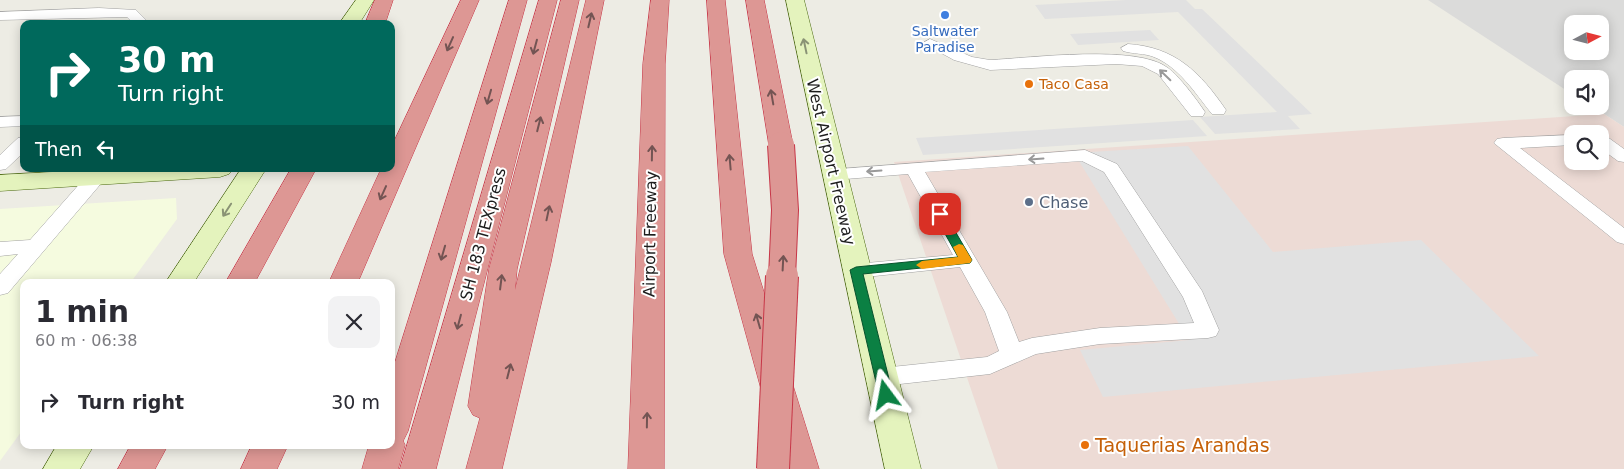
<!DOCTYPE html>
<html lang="en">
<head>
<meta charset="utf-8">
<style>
	:root { --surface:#fff; --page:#f2f2f3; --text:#2b2b33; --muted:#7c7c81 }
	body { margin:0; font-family:"DejaVu Sans",sans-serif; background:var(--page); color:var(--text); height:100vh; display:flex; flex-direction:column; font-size:19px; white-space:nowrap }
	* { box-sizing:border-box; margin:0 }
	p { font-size:16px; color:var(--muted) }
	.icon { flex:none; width:28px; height:28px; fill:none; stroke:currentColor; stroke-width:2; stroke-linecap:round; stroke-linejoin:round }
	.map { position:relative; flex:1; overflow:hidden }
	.sheet { position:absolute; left:20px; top:279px; width:375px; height:170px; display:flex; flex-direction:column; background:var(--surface); border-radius:10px; box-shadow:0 2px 12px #0003 }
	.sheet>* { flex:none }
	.hud { position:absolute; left:20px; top:20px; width:375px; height:152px; border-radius:10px; box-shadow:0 2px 12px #0003; background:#00695c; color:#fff; overflow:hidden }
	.needle { width:32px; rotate:83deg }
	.fabs { position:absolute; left:1564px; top:15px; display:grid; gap:10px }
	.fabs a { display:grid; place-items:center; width:45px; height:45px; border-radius:10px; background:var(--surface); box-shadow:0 2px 12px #0003; font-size:25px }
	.pin { position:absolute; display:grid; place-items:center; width:42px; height:42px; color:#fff; margin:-21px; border-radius:10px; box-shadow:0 2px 8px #0006 }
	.me { position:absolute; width:55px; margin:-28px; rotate:347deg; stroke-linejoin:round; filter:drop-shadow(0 0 4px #0008) }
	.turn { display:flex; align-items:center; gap:18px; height:105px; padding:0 15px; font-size:22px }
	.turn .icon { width:65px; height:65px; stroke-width:2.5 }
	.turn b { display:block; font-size:35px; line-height:42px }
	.then { display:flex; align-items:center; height:48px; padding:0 15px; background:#0003; gap:10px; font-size:19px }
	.round { display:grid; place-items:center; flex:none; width:52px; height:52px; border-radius:10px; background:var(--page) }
	.summary { display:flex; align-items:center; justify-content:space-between; height:85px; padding:0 15px }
	h1 { font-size:30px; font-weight:700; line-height:38px }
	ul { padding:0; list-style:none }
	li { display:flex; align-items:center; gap:15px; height:75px; padding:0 15px }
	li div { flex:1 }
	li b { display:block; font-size:19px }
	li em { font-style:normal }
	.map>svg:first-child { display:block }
</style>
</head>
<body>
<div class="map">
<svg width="1624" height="469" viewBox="0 0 1624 469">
	<rect width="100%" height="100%" fill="#edece4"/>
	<path fill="#dbdbda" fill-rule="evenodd" d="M1428 0H1624V127L1592 106H1600V79H1572V94ZM1572 24H1600V51H1572Z"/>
	<path fill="#eddbd5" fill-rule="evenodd" d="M1604 114 1624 127V469H998L894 162ZM1572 134H1600V161H1572Z"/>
	<path fill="#f5fbdf" d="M176 198 177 219 131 282H24V428L0 461V209Z"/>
	<path fill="#e1e1e1" d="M1126 0H1186L1195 9H1202L1312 114 1288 116 1300 129 1215 134 1200 117 1277 112 1178 12 1045 19 1035 5Z
		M1150 30 1159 40 1078 45 1070 34Z
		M1193 120 1207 136 923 155 916 138Z
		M1188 146 1273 252 1421 240 1539 356 1103 397 1080 350 1189 340 1074 153Z"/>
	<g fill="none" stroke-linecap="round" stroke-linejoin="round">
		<defs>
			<path id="lane" d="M99 8 136 10 150 24H134L127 17 0 20V12Z
				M930 39 972 57 990 60C1030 58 1138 44 1168 68 1180 77 1197 100 1205 112L1203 116H1191L1158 74 1142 66 1116 64 990 70 954 60 923 43Z
				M1128 44C1175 47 1200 72 1226 110L1224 114H1212C1195 93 1179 67 1154 57 1144 53 1133 54 1123 51L1121 48Z
				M24 116V126L0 127V117Z
				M1572 135V145L1520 148 1624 228V244L1617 242 1494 143 1497 139 1503 138Z
				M1600 135 1606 136 1624 149V162L1618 161 1600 148Z
				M24 137V152L6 169 0 170V155L18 138Z
				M1085 150 1117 164 1202 291 1219 330 1216 336 1208 338 1100 344 1036 354 990 374 882 386 874 383 870 377 874 371 882 368 987 357 999 351 985 312 960 267 856 278 849 276 845 271 849 266 856 264 953 255 908 174 833 180 827 178 824 174 827 170ZM1082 161 1104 172 1183 297 1194 323 1100 328 1032 338 1019 342 1007 312 925 172Z
				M97 170 104 172 106 176 104 180 8 293 0 295V274L18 254 0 256V242L30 240 90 172Z"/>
			<path id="secondary" d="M356 0H374L359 24H339Z
				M786 0H804L921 469H885Z
				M105 169H233L229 174 220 177 0 191V175Z
				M241 169H266L194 282H166Z
				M57 445H94L80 469H43Z"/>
			<path id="highway" d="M375 0H393L385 24H365Z
				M461 0H479L358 282H329L381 169H391V148Z
				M509 0H527L408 431 403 441 405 445 398 469H362L369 445H391V375Z
				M539 0H557L436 469H400Z
				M561 0H579L517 269 515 290 586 0H604L551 262 502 469H466L480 418 473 415 468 406 489 269Z
				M651 0H669L665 64 664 469H628L643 64Z
				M707 0H725L752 254 819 469H783L724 254Z
				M746 0H764L793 145 790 150 781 152 772 150 769 145Z
				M291 169H316L255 282H226Z
				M131 445H168L155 469H118Z
				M252 445H288L277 469H241Z"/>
		</defs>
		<use href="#lane" stroke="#a1a1a1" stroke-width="1"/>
		<use href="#secondary" stroke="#4b6910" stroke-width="1"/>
		<use href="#highway" stroke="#c73647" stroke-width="1"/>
		<use href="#lane" fill="#fff" fill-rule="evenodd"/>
		<use href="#secondary" fill="#e4f3bd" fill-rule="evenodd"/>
		<use href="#highway" fill="#dd9794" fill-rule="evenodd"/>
		<defs>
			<path id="highway-bridge-far1" d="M781 145 785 210 782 277"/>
			<path id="highway-bridge" d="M773 469 782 276"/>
		</defs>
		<use href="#highway-bridge-far1" stroke="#c73647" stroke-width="28" stroke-linecap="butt"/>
		<use href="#highway-bridge" stroke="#c73647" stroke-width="34" stroke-linecap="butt"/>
		<use href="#highway-bridge-far1" stroke="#dd9794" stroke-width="26"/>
		<use href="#highway-bridge" stroke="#dd9794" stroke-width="32"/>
	</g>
	<defs><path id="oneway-shaft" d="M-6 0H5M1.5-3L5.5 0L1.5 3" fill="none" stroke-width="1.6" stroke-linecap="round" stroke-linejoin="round" transform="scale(1.25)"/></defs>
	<g stroke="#735453">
		<use href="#oneway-shaft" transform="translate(590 20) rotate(-77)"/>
		<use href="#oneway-shaft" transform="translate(450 44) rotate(114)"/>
		<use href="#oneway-shaft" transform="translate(535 47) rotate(105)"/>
		<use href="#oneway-shaft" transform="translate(489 97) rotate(106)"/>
		<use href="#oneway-shaft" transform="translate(772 97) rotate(-100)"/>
		<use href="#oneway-shaft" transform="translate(539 124) rotate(-76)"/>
		<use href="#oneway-shaft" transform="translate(652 153) rotate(-89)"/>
		<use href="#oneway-shaft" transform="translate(730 162) rotate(-95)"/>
		<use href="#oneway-shaft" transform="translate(383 193) rotate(114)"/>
		<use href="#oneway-shaft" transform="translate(548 213) rotate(-78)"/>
		<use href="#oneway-shaft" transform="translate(443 253) rotate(106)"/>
		<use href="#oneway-shaft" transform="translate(783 263) rotate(-87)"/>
		<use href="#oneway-shaft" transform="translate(501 282) rotate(-83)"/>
		<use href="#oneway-shaft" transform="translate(758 321) rotate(-106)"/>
		<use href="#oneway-shaft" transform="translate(459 322) rotate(105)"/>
		<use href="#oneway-shaft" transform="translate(509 371) rotate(-76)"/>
		<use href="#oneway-shaft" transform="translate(647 420) rotate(-89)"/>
	</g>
	<g stroke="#8a9375">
		<use href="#oneway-shaft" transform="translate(805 46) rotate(-102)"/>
		<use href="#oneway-shaft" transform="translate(227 210) rotate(123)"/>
	</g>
	<g stroke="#999">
		<use href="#oneway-shaft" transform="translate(1165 75) rotate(-136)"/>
		<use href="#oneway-shaft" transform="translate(1036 159) rotate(176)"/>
		<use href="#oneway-shaft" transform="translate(874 171) rotate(176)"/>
	</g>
	<path fill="#0b8043" stroke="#07532c" d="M940 211 945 214 972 260 970 263 863 274 893 395 891 399H881L879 395 850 270 856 267 958 257 934 214Z"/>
	<path fill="#f59e0b" d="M959 244 963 245 972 260 970 263 922 269 916 265 922 261 958 257 953 247Z"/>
	<circle fill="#3f7fe0" stroke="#fff" stroke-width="2" cx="945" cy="15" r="5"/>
	<g fill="#e8710a" stroke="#fff" stroke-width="2">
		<circle cx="1029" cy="84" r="5"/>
		<circle cx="1085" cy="445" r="5"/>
	</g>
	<circle fill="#5c6f8a" stroke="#fff" stroke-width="2" cx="1029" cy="202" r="5"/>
	<g text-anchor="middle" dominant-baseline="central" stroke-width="4" stroke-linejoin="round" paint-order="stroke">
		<g font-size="14" fill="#366cbe" stroke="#fff">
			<text x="945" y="31">Saltwater<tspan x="945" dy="16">Paradise</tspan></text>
		</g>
		<g font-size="14" fill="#c56008" stroke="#fff" text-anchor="start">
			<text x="1039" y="84">Taco Casa</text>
		</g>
		<g font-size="16" fill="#1d1d1d" stroke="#fff">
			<text transform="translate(831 162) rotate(77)">West Airport Freeway</text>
			<text transform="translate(483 234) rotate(-75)">SH 183 TEXpress</text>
			<text transform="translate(650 234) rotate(-89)">Airport Freeway</text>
		</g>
		<g font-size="16" fill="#4e5e75" stroke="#fff" text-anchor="start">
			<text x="1039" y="202">Chase</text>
		</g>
		<g font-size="19" fill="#c56008" stroke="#fff" text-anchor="start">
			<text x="1095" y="445">Taquerias Arandas</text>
		</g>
	</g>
</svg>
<div class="fabs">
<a><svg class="needle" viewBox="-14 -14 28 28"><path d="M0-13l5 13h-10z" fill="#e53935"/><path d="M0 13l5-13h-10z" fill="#7c7c81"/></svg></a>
<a><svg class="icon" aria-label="sound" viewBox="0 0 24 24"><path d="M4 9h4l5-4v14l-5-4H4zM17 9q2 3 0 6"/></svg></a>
<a><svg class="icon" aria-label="search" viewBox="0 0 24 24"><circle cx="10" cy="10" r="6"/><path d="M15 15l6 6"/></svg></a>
</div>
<div class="pin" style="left:940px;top:214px;background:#d93025"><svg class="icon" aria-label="arrive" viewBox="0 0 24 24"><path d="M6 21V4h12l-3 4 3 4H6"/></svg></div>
<svg class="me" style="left:886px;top:395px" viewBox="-20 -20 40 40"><path d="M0-17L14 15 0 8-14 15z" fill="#0b8043" stroke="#fff" stroke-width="4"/></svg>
<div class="hud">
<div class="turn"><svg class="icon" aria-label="right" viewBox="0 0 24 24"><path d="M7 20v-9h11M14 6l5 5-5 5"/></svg><div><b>30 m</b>Turn right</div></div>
<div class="then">Then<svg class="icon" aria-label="left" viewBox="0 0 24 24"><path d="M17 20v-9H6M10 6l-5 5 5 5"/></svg></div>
</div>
<section class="sheet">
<div class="summary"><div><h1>1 min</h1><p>60 m · 06:38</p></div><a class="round"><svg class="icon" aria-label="close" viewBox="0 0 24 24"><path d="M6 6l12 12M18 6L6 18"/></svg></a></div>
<ul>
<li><svg class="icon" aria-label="right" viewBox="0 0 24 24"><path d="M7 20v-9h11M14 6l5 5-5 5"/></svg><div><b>Turn right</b></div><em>30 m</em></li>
</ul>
</section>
</div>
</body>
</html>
